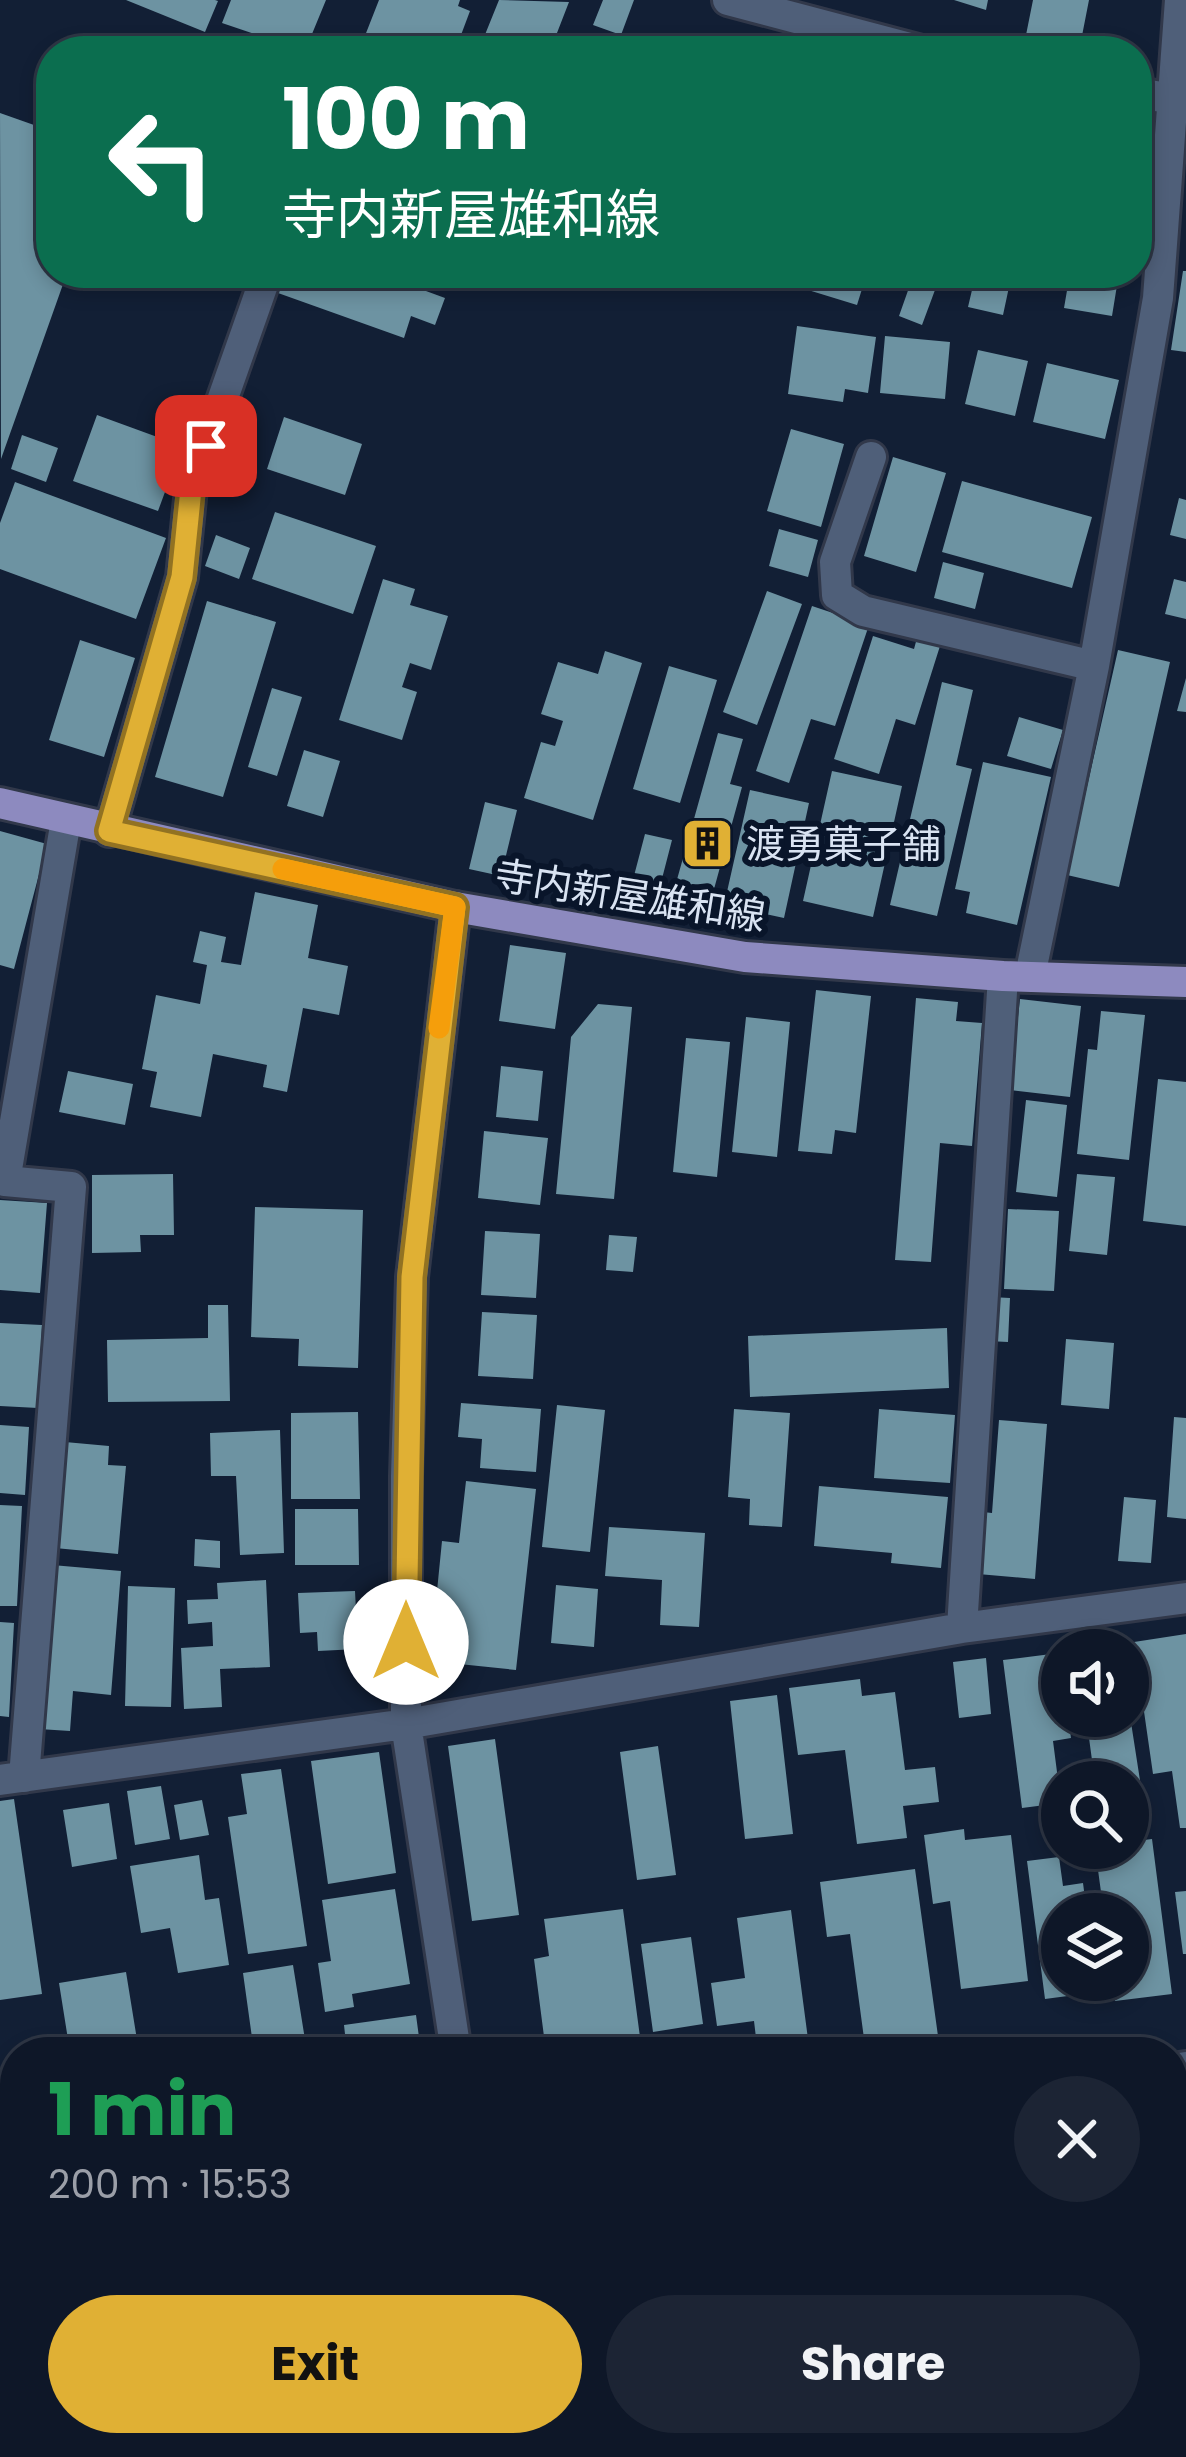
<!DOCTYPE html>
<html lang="en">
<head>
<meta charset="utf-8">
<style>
	:root { --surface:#0e1728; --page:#1c2434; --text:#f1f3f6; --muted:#9b9fa8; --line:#2e3645; --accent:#e0b034 }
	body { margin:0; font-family:Poppins,"Noto Sans JP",sans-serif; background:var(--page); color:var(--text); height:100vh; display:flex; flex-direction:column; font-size:45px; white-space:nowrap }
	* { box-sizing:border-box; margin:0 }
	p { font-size:39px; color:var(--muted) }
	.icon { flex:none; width:66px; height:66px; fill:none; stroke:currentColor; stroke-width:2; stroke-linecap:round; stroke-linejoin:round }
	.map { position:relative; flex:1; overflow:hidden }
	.sheet { position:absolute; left:0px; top:2037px; width:1188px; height:420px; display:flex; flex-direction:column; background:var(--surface); border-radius:48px 48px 0 0; box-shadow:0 6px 18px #0003,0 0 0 3px var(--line) }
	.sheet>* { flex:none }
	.guide { position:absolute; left:36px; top:36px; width:1116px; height:252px; border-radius:48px; box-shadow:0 6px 18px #0003,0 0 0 3px var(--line); background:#0b6e4f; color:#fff; overflow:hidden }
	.controls { position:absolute; left:1041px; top:1629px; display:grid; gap:24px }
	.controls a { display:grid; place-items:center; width:108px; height:108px; border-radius:50%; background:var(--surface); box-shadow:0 6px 18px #0003,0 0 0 3px var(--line); font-size:60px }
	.pin { position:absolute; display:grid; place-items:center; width:102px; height:102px; color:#fff; margin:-51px; border-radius:24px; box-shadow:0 6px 18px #0006 }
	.me { position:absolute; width:132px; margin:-66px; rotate:0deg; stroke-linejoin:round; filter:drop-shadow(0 0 9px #0008) }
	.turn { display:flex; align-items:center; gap:42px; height:252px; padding:0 48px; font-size:54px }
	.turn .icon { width:156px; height:156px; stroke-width:2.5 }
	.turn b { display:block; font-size:84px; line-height:102px }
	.round { display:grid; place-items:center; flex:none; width:126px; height:126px; border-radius:63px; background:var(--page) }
	.overview { display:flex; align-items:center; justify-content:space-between; height:204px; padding:0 48px }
	h1 { font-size:72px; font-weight:700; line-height:90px; color:#1e9e55 }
	.primary-button { display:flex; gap:24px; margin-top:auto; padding:24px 48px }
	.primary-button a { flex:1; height:138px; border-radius:72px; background:var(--accent); color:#111; font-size:48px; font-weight:700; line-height:138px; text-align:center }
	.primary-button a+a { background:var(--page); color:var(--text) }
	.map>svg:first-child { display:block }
</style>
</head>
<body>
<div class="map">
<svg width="1186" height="2457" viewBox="0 0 1186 2457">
	<rect width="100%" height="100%" fill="#121f35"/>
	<path fill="#6d93a2" d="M126 0H215L218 1 205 32Z
		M231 0H326L305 51 222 23Z
		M379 0H460L458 6 470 11 455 51H359Z
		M499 0 569 2 550 51 480 47Z
		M603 0H634L621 35 593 25Z
		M954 0H988L986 10Z
		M1033 0H1089L1080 46 1026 35Z
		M0 113 51 131V273H67L1 459Z
		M1183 271H1186V352L1171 350Z
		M285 273H377L445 298 435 325 411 316 404 338 278 293Z
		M785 273H867L857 305 782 282Z
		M976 273H1012L1003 315 968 307Z
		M1070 273H1119L1112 316 1064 308Z
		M911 282 935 290 922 325 899 316Z
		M797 326 876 337 868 393 845 389 843 402 788 394Z
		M885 336 950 342 945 399 880 393Z
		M978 350 1028 361 1015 416 965 404Z
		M1047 363 1119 380 1105 439 1033 422Z
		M97 415 182 446 158 511 73 481Z
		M284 417 362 444 345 495 267 469Z
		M791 429 844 444 821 527 767 511Z
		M22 435 58 448 46 482 11 469Z
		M893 457 946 473 916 572 864 556Z
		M962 481 1092 517 1072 588 942 552Z
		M15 482 166 538 136 619 0 569V523Z
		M1179 498 1186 500V539L1170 535Z
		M275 512 376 546 353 614 252 579Z
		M779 529 818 540 808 577 769 566Z
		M216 535 250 548 239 579 205 566Z
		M943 562 984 573 975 609 934 598Z
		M383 579 415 589 410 605 448 616 431 670 410 663 402 687 417 692 402 740 339 720Z
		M1174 579 1186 582V619L1165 614Z
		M767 591 802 604 757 725 723 712Z
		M207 601 276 622 223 797 155 777Z
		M812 606 869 625 835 726 811 719 789 783 756 771Z
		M873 636 914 649 917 638 940 646 915 725 896 719 879 774 834 759Z
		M80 640 135 658 104 757 49 740Z
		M1118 650 1170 662 1119 887 1067 875Z
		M605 651 642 663 593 820 524 798 541 742 555 746 563 721 541 714 558 662 598 674Z
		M669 666 717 680 680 803 633 789Z
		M1186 678V712L1177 711Z
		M942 682 973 690 956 765 972 769 937 916 890 905Z
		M272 688 302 697 277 776 248 767Z
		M1019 717 1063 730 1051 769 1007 756Z
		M718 733 743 739 730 784 742 787 708 911 671 901Z
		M304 750 340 761 323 817 287 806Z
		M983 762 1051 777 1017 925 966 913 970 892 955 889Z
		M832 771 902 786 873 917 803 901Z
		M750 790 809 803 784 918 724 905Z
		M485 802 517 810 501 876 469 869Z
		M0 831 47 844 14 969 0 965Z
		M645 834 672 840 657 898 630 891Z
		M255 892 318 905 308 958 348 966 339 1015 303 1008 287 1092 263 1087 267 1065 213 1054 201 1117 150 1107 157 1072 142 1069 156 995 200 1004 207 965 193 962 200 931 226 937 221 962 241 965Z
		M510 945 566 953 555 1029 499 1021Z
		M816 990 871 996 856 1133 835 1130 832 1154 798 1151Z
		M916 998 958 1002 956 1021 982 1023 972 1146 940 1143 931 1262 895 1260Z
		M1020 999 1081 1006 1070 1097 1010 1090Z
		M598 1004 632 1007 614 1199 556 1194 571 1037Z
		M1101 1011 1145 1015 1129 1160 1077 1154 1088 1049 1097 1050Z
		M746 1017 790 1022 777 1157 732 1152Z
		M686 1038 730 1042 717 1177 673 1172Z
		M501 1066 543 1071 538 1121 496 1117Z
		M68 1071 133 1084 125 1125 59 1112Z
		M1158 1079 1186 1082V1226L1143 1221Z
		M1026 1100 1067 1105 1057 1197 1016 1192Z
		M484 1131 548 1138 540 1205 478 1198Z
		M173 1174 174 1235H140L141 1252 92 1253V1175Z
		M1077 1174 1115 1177 1107 1255 1069 1251Z
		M0 1200 47 1203 40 1293 0 1290Z
		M255 1207 363 1210 358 1368 298 1366 299 1339 251 1337Z
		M1008 1209 1059 1211 1054 1291 1004 1289Z
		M485 1231 540 1234 536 1298 481 1295Z
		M609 1235 637 1237 633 1272 606 1270Z
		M991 1297 1010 1298 1008 1342 988 1341Z
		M208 1305H228L230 1401 108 1402 107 1340 208 1338Z
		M482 1312 537 1315 533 1379 478 1376Z
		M0 1323 42 1325 38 1408 0 1406Z
		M947 1328 949 1388 750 1397 748 1336Z
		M1066 1339 1114 1343 1109 1409 1061 1405Z
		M461 1403 541 1409 536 1472 480 1468 482 1439 458 1437Z
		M557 1405 605 1410 590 1552 542 1547Z
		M734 1409 790 1413 782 1527 749 1525 750 1499 728 1497Z
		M879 1409 955 1415 950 1483 874 1478Z
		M358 1412 360 1499H291V1413Z
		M1174 1417 1186 1418V1519L1167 1517Z
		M999 1420 1047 1424 1035 1579 978 1574 983 1512 992 1513Z
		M0 1425 29 1427 25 1495 0 1493Z
		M280 1430 284 1553 240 1555 236 1476H211L210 1433Z
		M65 1442 109 1446 108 1465 126 1466 118 1554 55 1548Z
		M466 1481 536 1489 516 1670 430 1661 442 1541 459 1543Z
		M819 1486 948 1497 941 1568 891 1563 892 1553 814 1546Z
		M1124 1497 1156 1500 1151 1563 1118 1561Z
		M0 1505 22 1506 17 1606H0Z
		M295 1509H358L359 1565H295Z
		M609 1527 705 1533 699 1627 660 1625 662 1580 605 1576Z
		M195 1539 220 1541V1568L194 1566Z
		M52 1565 121 1571 111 1695 73 1691 70 1731 39 1729Z
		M266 1580 270 1667 220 1669 222 1707 184 1709 181 1648 213 1646 212 1622 188 1624 187 1600 218 1599 217 1583Z
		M556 1585 598 1589 594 1647 551 1643Z
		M128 1586 175 1588 171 1707 125 1706Z
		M355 1591 358 1649 318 1651 317 1632 300 1633 298 1593Z
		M0 1622 14 1623 9 1717 0 1716Z
		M1186 1634V1828H1180L1172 1771 1153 1774 1134 1642Z
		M1122 1638 1124 1650H1078L1077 1644Z
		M1059 1653 1062 1716H1068L1071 1738 1053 1741 1061 1803 1022 1808 1003 1660Z
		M986 1658 991 1714 959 1718 953 1662Z
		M860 1679 862 1696 895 1692 905 1770 935 1767 939 1802 903 1806 907 1838 857 1844 845 1750 798 1755 789 1688Z
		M777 1695 793 1834 745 1839 730 1701Z
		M1128 1703 1146 1819 1128 1821V1782H1095L1086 1716H1128Z
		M495 1739 519 1915 472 1921 448 1746Z
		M658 1746 676 1875 637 1880 620 1752Z
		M379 1752 396 1873 328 1884 311 1761Z
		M281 1769 307 1946 248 1954 228 1817 247 1814 241 1774Z
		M161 1786 170 1839 135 1845 127 1791Z
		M14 1799 42 1994 0 2000V1801Z
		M202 1800 209 1835 180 1840 174 1805Z
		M109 1803 117 1859 72 1867 63 1810Z
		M964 1829 965 1840 1011 1835 1028 1981 961 1989 950 1901 933 1904 924 1835Z
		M1152 1839 1172 1994 1115 2001 1112 1980H1128V1914H1104L1095 1848H1128V1842Z
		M199 1855 205 1900 219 1898 229 1965 178 1973 170 1928 141 1933 130 1866Z
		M1059 1857 1063 1886 1083 1883 1087 1914H1062V1980H1096L1098 1992 1045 1999 1027 1861Z
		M915 1869 938 2036 865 2046 850 1934 827 1937 820 1882Z
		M395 1889 410 1984 352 1994 354 2007 325 2012 318 1963 331 1961 322 1900Z
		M1186 1891V1954H1183L1175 1892Z
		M623 1909 642 2052H546L534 1959 549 1956 544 1919Z
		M791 1910 808 2039 757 2046 754 2021 717 2026 711 1983 745 1978 737 1918Z
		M691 1937 703 2024 653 2032 641 1944Z
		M293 1965 307 2052H254L243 1973Z
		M126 1972 139 2052H70L59 1983Z
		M416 2015 421 2052H347L344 2025Z
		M1186 2181V2220H1176L1173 2183Z
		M0 2277H15V2389L0 2390Z
		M1186 2392V2436L1180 2437 1177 2393Z
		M76 2442H146L141 2457H72Z
		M218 2442H260V2448L218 2446Z
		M279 2442H370L366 2457H275Z
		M471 2442H525L564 2457H465Z
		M611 2442 634 2447 636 2442H681L675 2457H605Z
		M714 2442H747L783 2457H708Z
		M965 2442H1007L1008 2445 966 2450Z
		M1085 2442H1162L1163 2457H1109L1108 2449 1086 2451Z"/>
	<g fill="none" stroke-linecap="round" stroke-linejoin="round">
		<defs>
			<path id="street" d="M728 0 921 51
				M1137 93 1186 101
				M871 457 835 562 837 595 863 611 1094 666
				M109 831 182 577 191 489 267 273
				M455 907 412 1277 406 1476V1724L456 2052
				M1030 976 1094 666 1158 298 1180 0
				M962 1628 1003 976
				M24 1777 71 1187 5 1181 66 820
				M0 1780 406 1724 962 1628 1186 1598
				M1173 2069 1186 2067
				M0 2252 15 2250
				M861 2442 892 2457
				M402 2457 406 2442
				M833 2457 839 2442"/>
			<path id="primary" d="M0 803 455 907 745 957 1003 976 1186 982"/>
		</defs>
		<use href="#street" stroke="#31384a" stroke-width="36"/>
		<use href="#primary" stroke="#31384a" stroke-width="36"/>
		<use href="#street" stroke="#4f5f79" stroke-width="30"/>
		<use href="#primary" stroke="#8d8abf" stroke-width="30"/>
	</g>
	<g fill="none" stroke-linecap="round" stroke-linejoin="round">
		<defs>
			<path id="route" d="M206 446 191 489 182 577 109 831 455 907 412 1277 406 1642"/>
		</defs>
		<use href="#route" stroke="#927222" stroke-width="30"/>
		<use href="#route" stroke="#e0b034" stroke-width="21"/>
		<path stroke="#f59e0b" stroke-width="21" d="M283 869 455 907 439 1028"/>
	</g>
	<defs>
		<symbol id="building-square" viewBox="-11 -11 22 22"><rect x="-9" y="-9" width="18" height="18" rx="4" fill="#e0b034" stroke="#09152a"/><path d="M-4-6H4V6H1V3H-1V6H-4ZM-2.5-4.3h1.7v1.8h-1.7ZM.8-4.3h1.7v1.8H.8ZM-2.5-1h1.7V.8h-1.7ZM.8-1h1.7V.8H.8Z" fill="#111"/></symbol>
	</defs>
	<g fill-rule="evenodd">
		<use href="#building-square" x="678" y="814" width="59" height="59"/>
	</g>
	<g text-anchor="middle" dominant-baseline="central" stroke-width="12" stroke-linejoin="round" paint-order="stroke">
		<g font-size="39" fill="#d9e3f2" stroke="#09152a" text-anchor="start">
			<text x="746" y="844">渡勇菓子舗</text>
		</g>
		<g font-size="39" fill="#d9e3f2" stroke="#09152a">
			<text transform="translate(630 896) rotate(9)">寺内新屋雄和線</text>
		</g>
	</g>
</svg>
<div class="controls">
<a><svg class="icon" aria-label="sound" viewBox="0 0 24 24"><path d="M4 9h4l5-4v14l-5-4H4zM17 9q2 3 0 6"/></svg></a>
<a><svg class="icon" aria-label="search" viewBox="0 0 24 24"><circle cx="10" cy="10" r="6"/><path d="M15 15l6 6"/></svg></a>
<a><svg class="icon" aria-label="layers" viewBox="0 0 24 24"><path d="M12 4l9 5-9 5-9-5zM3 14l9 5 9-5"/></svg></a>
</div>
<div class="pin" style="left:206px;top:446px;background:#d93025"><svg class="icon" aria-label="arrive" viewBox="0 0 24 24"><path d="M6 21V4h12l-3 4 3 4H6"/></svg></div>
<svg class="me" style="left:406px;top:1642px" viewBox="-20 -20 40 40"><circle r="19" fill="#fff"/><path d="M0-13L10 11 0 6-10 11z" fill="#e0b034"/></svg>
<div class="guide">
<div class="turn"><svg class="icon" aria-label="left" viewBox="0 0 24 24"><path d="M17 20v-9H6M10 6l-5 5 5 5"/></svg><div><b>100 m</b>寺内新屋雄和線</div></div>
</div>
<section class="sheet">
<div class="overview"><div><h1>1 min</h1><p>200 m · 15:53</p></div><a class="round"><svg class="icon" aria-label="close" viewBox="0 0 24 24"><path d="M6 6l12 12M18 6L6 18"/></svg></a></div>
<div class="primary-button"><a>Exit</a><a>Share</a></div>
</section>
</div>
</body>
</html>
